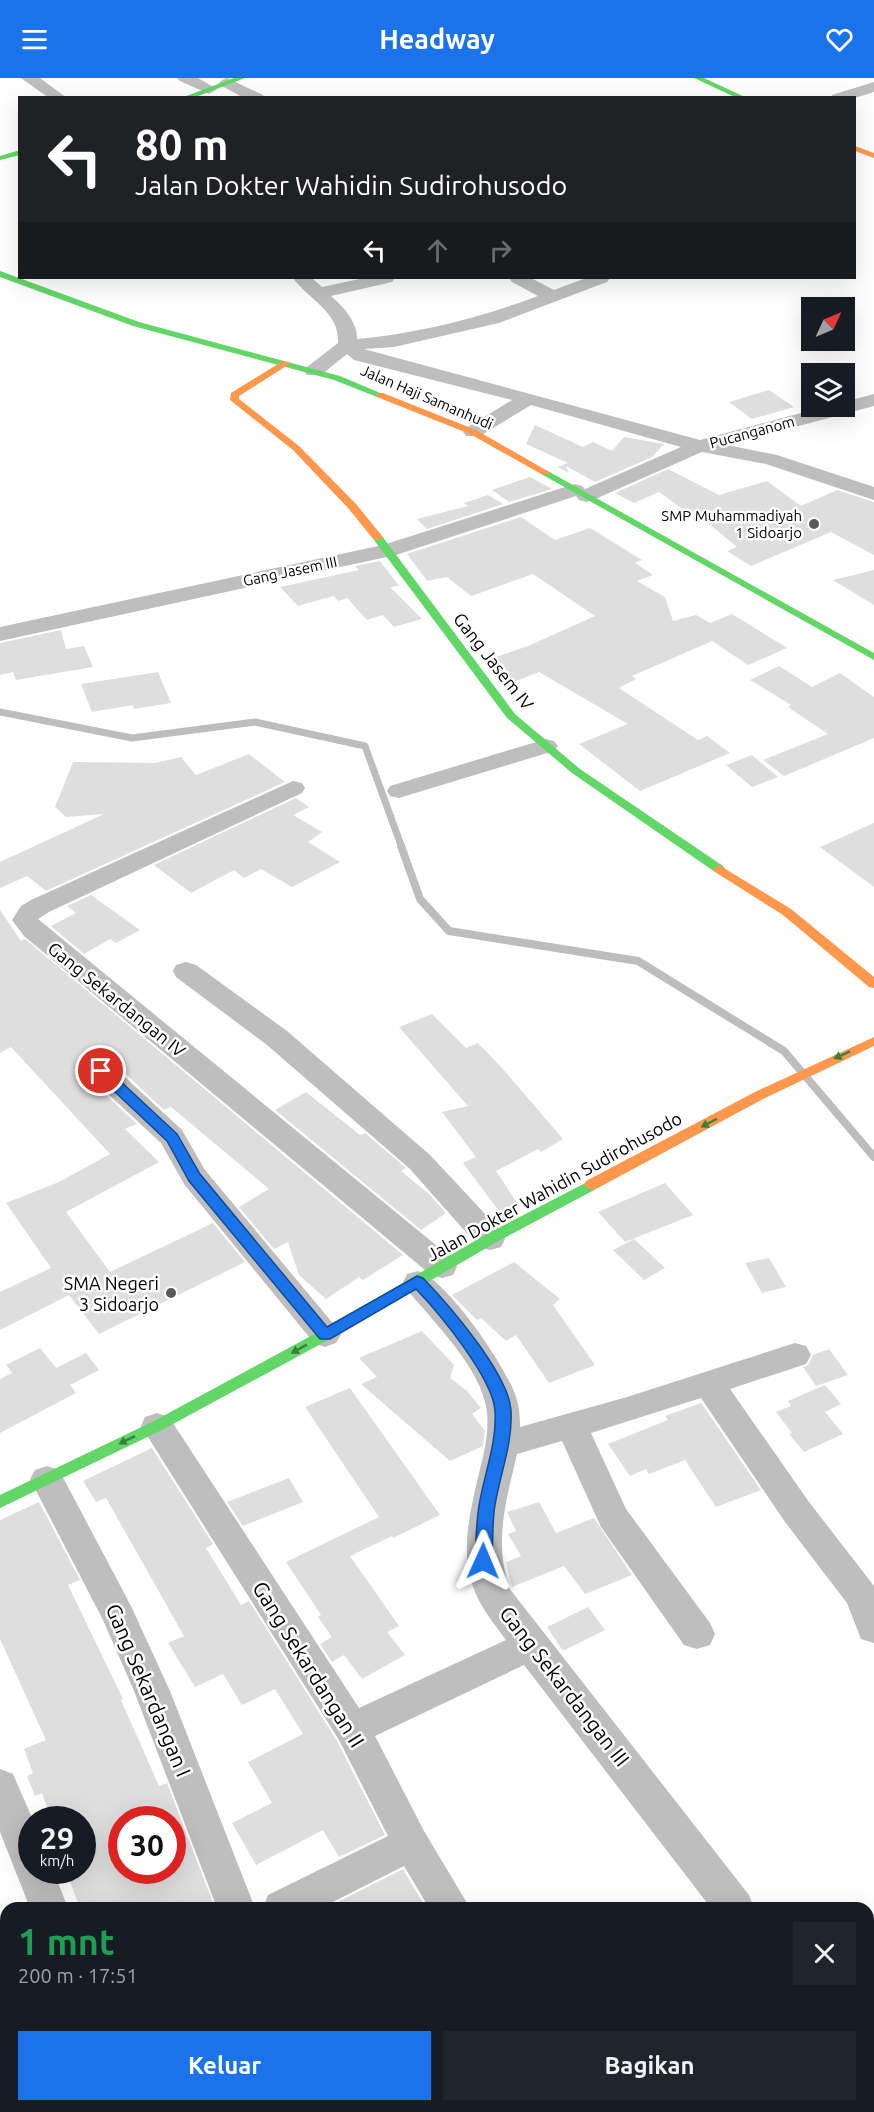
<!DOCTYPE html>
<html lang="id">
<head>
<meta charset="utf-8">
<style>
	:root { --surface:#171b24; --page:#20242c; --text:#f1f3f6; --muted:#9ea1a6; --accent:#1a73e8 }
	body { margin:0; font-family:Ubuntu,sans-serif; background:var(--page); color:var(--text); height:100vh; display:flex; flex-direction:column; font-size:22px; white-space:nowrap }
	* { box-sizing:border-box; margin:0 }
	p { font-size:20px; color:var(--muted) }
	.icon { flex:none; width:33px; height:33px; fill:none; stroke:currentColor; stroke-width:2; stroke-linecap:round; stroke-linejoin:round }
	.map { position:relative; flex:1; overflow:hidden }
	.panel { position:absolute; left:0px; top:1824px; width:874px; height:210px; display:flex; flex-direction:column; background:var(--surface); border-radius:18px 18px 0 0; box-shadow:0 6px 24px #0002 }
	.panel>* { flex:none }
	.hud { position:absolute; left:18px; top:18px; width:838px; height:183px; border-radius:0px; box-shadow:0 6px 24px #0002; background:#202124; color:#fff; overflow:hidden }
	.needle { width:39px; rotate:46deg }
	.tools { position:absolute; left:801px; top:219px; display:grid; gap:12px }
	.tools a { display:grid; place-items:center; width:54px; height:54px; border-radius:0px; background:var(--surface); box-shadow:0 6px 24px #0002; font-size:30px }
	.speed { position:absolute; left:18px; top:1728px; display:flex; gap:12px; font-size:30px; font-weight:700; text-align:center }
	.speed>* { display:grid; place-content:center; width:78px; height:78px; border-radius:50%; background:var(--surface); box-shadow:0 6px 24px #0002; line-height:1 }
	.speed small { font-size:15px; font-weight:400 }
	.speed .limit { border:9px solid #d22; background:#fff; color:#111 }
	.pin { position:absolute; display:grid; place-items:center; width:51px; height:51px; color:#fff; margin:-26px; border:3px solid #fff; border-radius:50%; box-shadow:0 2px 6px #0007 }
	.me { position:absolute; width:66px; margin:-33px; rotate:1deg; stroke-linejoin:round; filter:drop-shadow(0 0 4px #0008) }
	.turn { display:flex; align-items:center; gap:21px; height:126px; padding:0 18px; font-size:27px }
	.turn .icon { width:78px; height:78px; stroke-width:2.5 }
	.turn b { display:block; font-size:42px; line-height:51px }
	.lanes { display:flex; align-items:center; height:57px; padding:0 18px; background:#0003; justify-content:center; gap:30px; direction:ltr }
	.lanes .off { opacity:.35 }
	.round { display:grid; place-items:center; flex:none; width:63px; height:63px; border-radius:0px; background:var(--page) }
	.summary { display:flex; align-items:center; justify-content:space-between; height:102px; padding:0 18px }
	h1 { font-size:36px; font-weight:700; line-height:45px; color:#1e9e55 }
	.cta { display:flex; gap:12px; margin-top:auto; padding:12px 18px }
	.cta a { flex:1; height:69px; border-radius:0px; background:var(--accent); color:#fff; font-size:24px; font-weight:700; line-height:69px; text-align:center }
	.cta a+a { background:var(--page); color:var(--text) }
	header { display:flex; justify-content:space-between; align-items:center; height:78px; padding:0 18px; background:var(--accent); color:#fff; font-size:27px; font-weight:700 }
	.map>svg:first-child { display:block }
</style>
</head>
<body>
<header><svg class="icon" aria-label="menu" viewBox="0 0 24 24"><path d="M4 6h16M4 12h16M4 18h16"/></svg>Headway<svg class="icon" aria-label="heart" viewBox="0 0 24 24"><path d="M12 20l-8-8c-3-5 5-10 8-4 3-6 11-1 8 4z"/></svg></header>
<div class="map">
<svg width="874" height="2034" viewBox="0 0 874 2034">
	<rect width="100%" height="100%" fill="#fff"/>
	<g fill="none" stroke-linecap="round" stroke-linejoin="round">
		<path stroke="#bdbdbd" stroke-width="7" d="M0 634 132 660 255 644 365 668 402 770"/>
		<path stroke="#bdbdbd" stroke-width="8" d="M401 768 420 821 449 853 638 883 784 973 874 1079"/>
	</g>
	<path fill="#dedede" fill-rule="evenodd" d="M769 312 794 329 752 341 729 324Z
		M535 347 583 369 593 364 612 373 624 359 664 366 652 379 595 404 566 388 569 395 557 389 568 385 526 366Z
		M668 391 719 417 767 403 801 428 837 412 874 424V477L831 454 751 488 727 473 737 469 696 435 691 437 659 414 634 425 615 415Z
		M530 399 552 411 509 424 492 412Z
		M488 417 503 426 427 451 417 441 468 428 464 425Z
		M521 439 555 462 590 450 642 482 635 485 653 497 637 503 665 519 673 543 696 537 710 545 732 536 787 570 748 587 712 563 632 598 636 601 619 610 698 662 707 658 730 675 640 713 579 666 628 646 539 594 506 607 504 606 487 582 528 568 595 538 533 496 471 518 447 499 427 503 407 476Z
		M380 483 399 508 390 509 422 541 394 549 383 537 367 542 347 520 338 523 334 518 298 528 280 509 359 492 355 488Z
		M874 492V527L833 502Z
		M61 552 66 571 84 568 93 589 16 602 13 594 0 597V565Z
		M779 588 812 609 840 595 874 619V660L784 698 763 682 828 656 788 629 791 627 750 602Z
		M158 594 171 625 134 631 133 627 92 634 81 606Z
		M249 676 285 704 46 813 27 798 0 810V784L104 736 66 739 55 729 73 684 155 685 181 679 196 697Z
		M752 677 778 699 752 709 726 687Z
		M296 720 309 729 293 737 322 754 308 764 340 784 292 809 261 791 244 800 234 792 191 815 154 787Z
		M874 745V809L820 769Z
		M91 817 140 852 116 865 110 861 84 876 51 848 76 835 67 828Z
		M0 832 21 863 25 861 403 1177 363 1202 359 1199 326 1221 299 1197 288 1164 274 1171 239 1129 269 1111 171 1029 164 1032 113 984 100 981 90 984 85 992 89 1001 137 1046 125 1051 159 1084 66 1134 110 1194 213 1145 245 1184 99 1256 69 1217 0 1252V1214L51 1190 6 1125 59 1104 110 1076 11 969 0 975Z
		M432 936 466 970 478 965 502 990 563 1061 541 1074 538 1071 496 1093 519 1128 502 1137 463 1085 476 1079 442 1034 468 1028 399 949Z
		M306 1014 360 1057 365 1055 406 1090 401 1093 429 1116 446 1135 421 1152 275 1032Z
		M665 1105 693 1137 625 1164 598 1134Z
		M634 1161 665 1190 644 1202 613 1172Z
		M769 1180 786 1209 762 1215 745 1185Z
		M514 1184 560 1221 553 1227 595 1287 549 1305 516 1257 506 1263 481 1240 477 1242 452 1217Z
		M422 1253 454 1287 450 1300 467 1313 481 1330 472 1336 485 1353 483 1368 450 1383 361 1306 377 1299 359 1280Z
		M40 1270 56 1290 86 1275 99 1292 70 1307 76 1315 0 1355V1301L12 1295 6 1287Z
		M829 1271 848 1297 816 1308 803 1289 808 1287 813 1277Z
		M825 1307 841 1326 825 1334 843 1356 804 1374 789 1356 792 1355 776 1334 791 1328 788 1323Z
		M350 1310 440 1437 393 1460 392 1458 350 1478 399 1548 387 1554 405 1577 362 1601 344 1577 332 1584 320 1566 332 1559 318 1539 321 1537 286 1484 379 1439 305 1329Z
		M701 1325 761 1412 716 1429 685 1382 649 1396 646 1391 630 1398 608 1366 668 1342 665 1338Z
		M152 1370 213 1466 206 1470 241 1527 249 1523 337 1663 385 1757 339 1779 323 1752 256 1787 232 1745 272 1725 248 1684 303 1656 275 1611 242 1627 223 1596 195 1609 168 1565 184 1558 106 1420 96 1424 83 1403Z
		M289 1400 303 1424 243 1448 227 1424Z
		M39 1424 80 1502 68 1507 123 1621 121 1622 159 1708 167 1705 215 1830H80L67 1796 82 1792V1789L89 1787 82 1769V1742H52L42 1715 35 1718 27 1698 33 1695 24 1671 46 1662 0 1561V1442ZM122 1742H172V1792H122Z
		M539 1424 556 1455 594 1440 632 1497 585 1516 564 1488 512 1509 506 1484 521 1478 508 1456 516 1453 507 1434Z
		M588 1529 605 1552 563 1573 547 1549Z
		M403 1791 426 1830H326Z"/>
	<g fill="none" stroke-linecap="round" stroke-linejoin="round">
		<path fill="#bebebe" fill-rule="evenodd" d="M21 0H40L67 20H49Z
			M177 0H198L217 11 209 16 180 3Z
			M227 0 263 17 264 20H244L222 8 219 5 222 2Z
			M874 4V14L855 20H831L832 17Z
			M293 200H312L322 209 364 200H395L392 204 331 218C343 228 358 245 357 261 419 255 479 240 538 218L512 204 509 200H531L554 212 586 200H610L607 204 499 245 394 269 364 271 700 362 827 328H844V324L874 316V328L727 367 777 377 874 409V422L766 386 702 374 593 422 586 424 579 422 576 418 396 477 0 563V549L383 467 568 408 575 406 582 408 585 411 681 369 531 327 480 358H466L463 354 466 350 512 322 354 282 347 276 321 297H307L304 293 307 289 338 265C340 234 309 222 293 200Z
			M546 661 554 663 558 668 554 673 399 720 390 718 387 713 390 708Z
			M293 703 302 705 305 710 302 715 49 834 38 841 453 1181 457 1189 453 1197 442 1200 431 1197 24 858 12 842 21 828 31 822Z
			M186 884 196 887 287 953 430 1077 501 1153 505 1161 501 1169 490 1172 479 1169 410 1091 267 967 176 899 173 893 176 887Z
			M101 983 111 986 182 1052 205 1092 336 1249 341 1257 336 1265 325 1269 314 1265 184 1106 161 1065 91 1000 87 993 91 986Z
			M418 1193C447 1202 504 1286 515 1316 519 1327 520 1337 520 1349L627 1319 795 1265 806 1268 811 1277 806 1286 730 1311 809 1424 874 1508V1565L861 1561 847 1525 785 1444 701 1320 591 1355 626 1431 710 1545 715 1556 710 1567 697 1571 684 1567 601 1449 562 1363 517 1376C506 1424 494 1461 509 1510L749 1817 754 1830H711L524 1587 375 1658 424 1753 470 1830H429L404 1788 321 1830H263L268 1817 388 1758 339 1662 141 1348 145 1339 157 1335 169 1339 359 1630 506 1562C498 1551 489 1540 482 1528 456 1484 469 1438 480 1391 485 1371 490 1349 486 1328 479 1294 450 1262 428 1236 419 1225 409 1216 403 1204L407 1196Z
			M47 1388 59 1392 131 1528 170 1613 255 1830H217L134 1613 103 1542 30 1401 35 1392Z
			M0 1691 13 1696 33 1742 32 1792H53L68 1830H30L0 1754Z
			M6 1895V1934L0 1936V1897Z
			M868 1992 874 1994V2034H859L855 2028H868Z
			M107 2028H149L152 2034H110Z
			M291 2028H333L335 2034H293Z
			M549 2028H598L595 2034H546Z"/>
		<path fill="#63d668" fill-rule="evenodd" d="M234 0H245L193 20H181Z
			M694 0H704L747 20H737Z
			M20 72V77L0 82V78Z
			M0 193 139 244 340 298 385 317 377 319 334 302 133 248 0 199Z
			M546 392 874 575V582L543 397 541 395Z
			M378 457 382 458 515 636 580 691 723 788 725 791 723 794H715L572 695 507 640 374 462V458Z
			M591 1102 598 1107 596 1111 495 1165 330 1261 162 1352 0 1430V1417L152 1344 320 1253 485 1157Z"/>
		<path fill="#ff974d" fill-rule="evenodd" d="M855 68 874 75V80L855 73Z
			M283 283 291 285 239 318V321L299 368 356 426 382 458V462H374L348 430 293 372 230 322 231 315Z
			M377 315H383L476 352 551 395 543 397 470 356 377 319Z
			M719 787 791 831 874 899V910L869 909 783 837 715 794 713 791Z
			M874 959V968L765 1020 596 1111 591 1112 584 1107 586 1103 755 1014Z"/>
	</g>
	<defs><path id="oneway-solid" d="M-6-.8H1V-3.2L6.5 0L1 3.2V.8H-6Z" transform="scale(1.5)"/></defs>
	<g fill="#3b803e">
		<use href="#oneway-solid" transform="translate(842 977) rotate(156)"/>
		<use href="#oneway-solid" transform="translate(709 1045) rotate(152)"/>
		<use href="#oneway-solid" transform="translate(299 1271) rotate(151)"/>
		<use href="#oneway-solid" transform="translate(127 1362) rotate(154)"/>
	</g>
	<path fill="#1a73e8" stroke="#114b97" stroke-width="1.5" d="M101 988 106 990 177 1056 200 1096 327 1249 417 1198 423 1200C449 1227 508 1295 511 1332 513 1365 500 1396 495 1427 492 1445 493 1465 492 1483L489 1487 483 1489 478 1487 475 1483C476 1465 476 1445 479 1428 484 1396 497 1366 495 1333 493 1300 439 1235 416 1211L330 1261H320L189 1103 167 1063 96 996 94 993 96 990Z"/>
	<g fill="#595959" stroke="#fff" stroke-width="2">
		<circle cx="814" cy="446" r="6"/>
		<circle cx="171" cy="1215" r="6"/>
	</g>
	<g text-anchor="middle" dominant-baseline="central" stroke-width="5" stroke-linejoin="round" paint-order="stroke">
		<g font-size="15" fill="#000" stroke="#fff">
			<text transform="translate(427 319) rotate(23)">Jalan Haji Samanhudi</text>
			<text transform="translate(752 354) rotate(-15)">Pucanganom</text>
			<text transform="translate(290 493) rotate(-12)">Gang Jasem III</text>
		</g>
		<g font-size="15" fill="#000" stroke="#fff" text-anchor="end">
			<text x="802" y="437">SMP Muhammadiyah<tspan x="802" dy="17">1 Sidoarjo</tspan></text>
		</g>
		<g font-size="18" fill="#000" stroke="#fff">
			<text transform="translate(494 583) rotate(52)">Gang Jasem IV</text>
			<text transform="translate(117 921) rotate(39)">Gang Sekardangan IV</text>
			<text transform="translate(554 1108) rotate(-29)">Jalan Dokter Wahidin Sudirohusodo</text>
		</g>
		<g font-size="18" fill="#000" stroke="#fff" text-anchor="end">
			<text x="159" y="1205">SMA Negeri<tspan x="159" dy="21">3 Sidoarjo</tspan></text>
		</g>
		<g font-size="21" fill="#000" stroke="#fff">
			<text transform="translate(309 1586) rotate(58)">Gang Sekardangan II</text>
			<text transform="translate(565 1608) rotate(52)">Gang Sekardangan III</text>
			<text transform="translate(149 1612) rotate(67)">Gang Sekardangan I</text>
		</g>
	</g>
</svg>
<div class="tools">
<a><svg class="needle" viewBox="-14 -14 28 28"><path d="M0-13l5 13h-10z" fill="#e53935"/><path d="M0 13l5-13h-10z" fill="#9ea1a6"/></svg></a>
<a><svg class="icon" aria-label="layers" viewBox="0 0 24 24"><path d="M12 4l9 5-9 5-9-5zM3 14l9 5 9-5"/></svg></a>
</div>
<div class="speed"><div>29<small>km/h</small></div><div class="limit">30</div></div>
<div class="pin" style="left:101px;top:993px;background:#d93025"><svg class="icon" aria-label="arrive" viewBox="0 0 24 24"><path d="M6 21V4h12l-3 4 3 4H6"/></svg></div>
<svg class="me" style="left:483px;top:1483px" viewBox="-20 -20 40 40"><path d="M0-17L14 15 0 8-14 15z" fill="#1a73e8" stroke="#fff" stroke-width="4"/></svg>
<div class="hud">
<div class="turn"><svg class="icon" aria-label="left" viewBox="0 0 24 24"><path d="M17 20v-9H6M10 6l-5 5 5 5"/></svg><div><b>80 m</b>Jalan Dokter Wahidin Sudirohusodo</div></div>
<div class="lanes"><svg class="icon" aria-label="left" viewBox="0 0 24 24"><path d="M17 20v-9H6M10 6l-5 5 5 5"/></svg><svg class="icon off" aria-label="ahead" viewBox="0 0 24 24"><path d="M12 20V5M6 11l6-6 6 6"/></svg><svg class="icon off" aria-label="right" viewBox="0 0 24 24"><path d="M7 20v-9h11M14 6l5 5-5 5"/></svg></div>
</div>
<section class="panel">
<div class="summary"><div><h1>1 mnt</h1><p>200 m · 17:51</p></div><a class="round"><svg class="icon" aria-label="close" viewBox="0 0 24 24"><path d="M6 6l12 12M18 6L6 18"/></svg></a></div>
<div class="cta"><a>Keluar</a><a>Bagikan</a></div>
</section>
</div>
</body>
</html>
